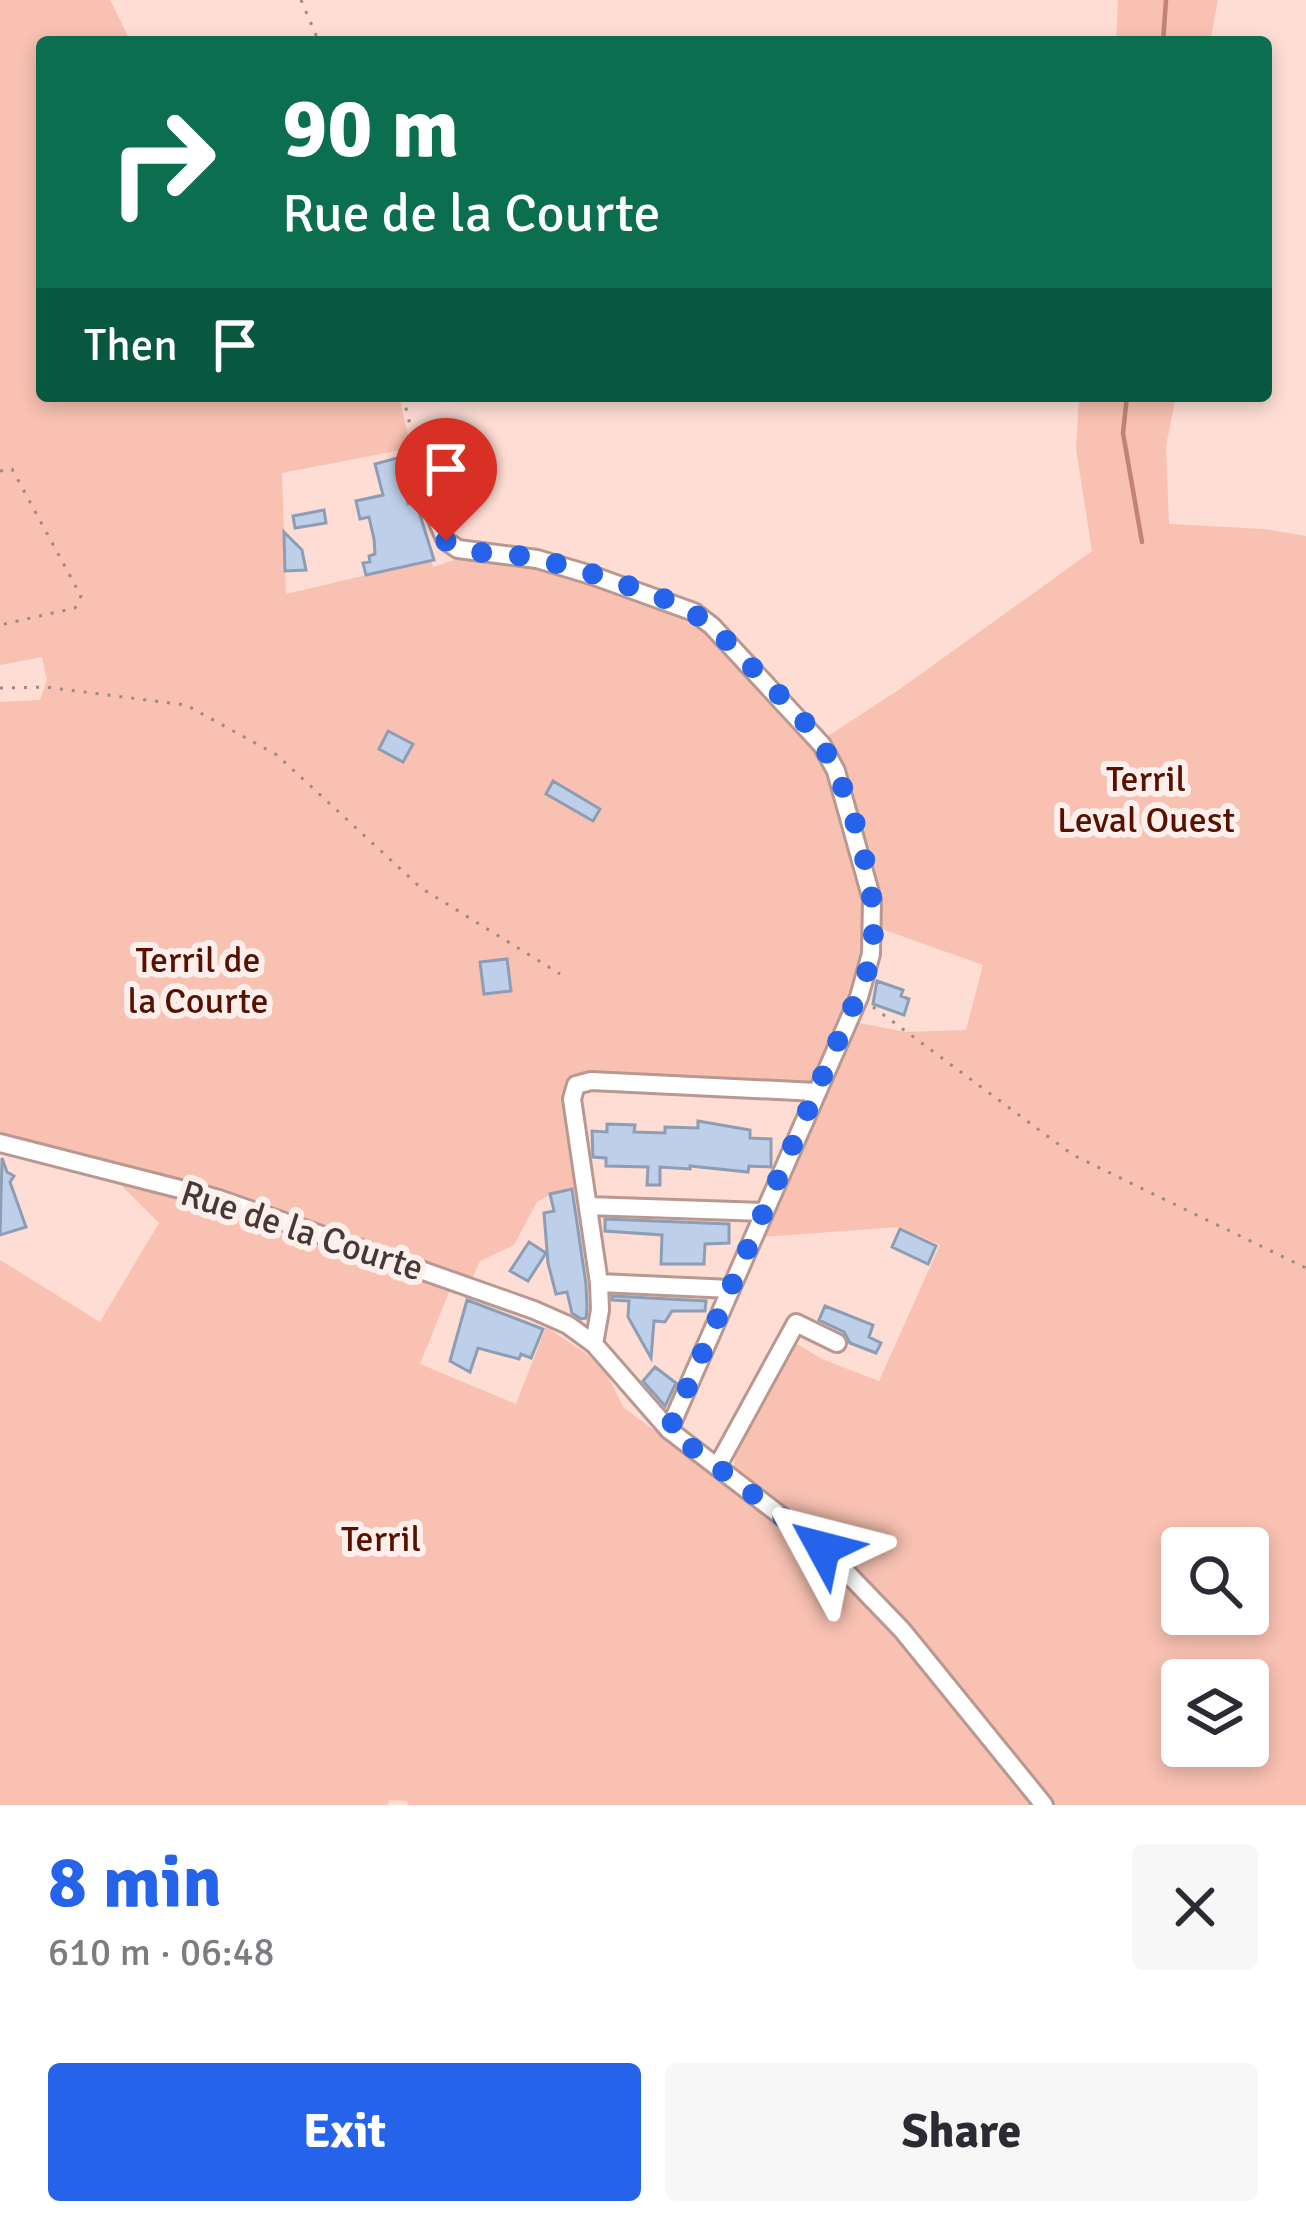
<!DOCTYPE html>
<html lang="en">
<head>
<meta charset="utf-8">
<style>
	:root { --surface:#fff; --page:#f7f7f7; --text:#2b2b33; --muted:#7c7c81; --accent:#2563eb }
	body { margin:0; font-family:Signika,sans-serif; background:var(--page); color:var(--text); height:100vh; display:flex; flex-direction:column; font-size:45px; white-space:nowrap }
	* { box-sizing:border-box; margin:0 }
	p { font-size:39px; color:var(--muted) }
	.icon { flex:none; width:66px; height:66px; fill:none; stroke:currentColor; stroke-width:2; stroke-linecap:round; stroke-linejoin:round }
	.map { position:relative; height:1805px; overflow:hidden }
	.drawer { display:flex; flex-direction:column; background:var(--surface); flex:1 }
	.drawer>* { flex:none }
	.hud { position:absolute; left:36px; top:36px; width:1236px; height:366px; border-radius:12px; box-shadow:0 6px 18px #0003; background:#0b6e4f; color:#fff; overflow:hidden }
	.buttons { position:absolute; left:1161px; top:1527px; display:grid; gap:24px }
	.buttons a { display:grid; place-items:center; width:108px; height:108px; border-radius:12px; background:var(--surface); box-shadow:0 6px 18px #0003; font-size:60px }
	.pin { position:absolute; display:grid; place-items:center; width:102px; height:102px; color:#fff; margin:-123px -51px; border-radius:50% 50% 50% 0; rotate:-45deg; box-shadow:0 0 12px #0007 }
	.pin .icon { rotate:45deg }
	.me { position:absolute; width:132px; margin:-66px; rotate:308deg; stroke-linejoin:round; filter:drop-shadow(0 0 9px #0008) }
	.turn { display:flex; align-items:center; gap:42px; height:252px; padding:0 48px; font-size:54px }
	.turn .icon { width:156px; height:156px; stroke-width:2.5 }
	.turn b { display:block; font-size:84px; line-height:102px }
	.then { display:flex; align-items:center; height:114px; padding:0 48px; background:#0003; gap:24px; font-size:45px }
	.round { display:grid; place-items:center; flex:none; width:126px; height:126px; border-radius:12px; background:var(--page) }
	.overview { display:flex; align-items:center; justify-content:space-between; height:204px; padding:0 48px }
	h1 { font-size:72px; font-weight:700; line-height:90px; color:var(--accent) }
	.button { display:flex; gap:24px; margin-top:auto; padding:24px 48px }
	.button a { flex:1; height:138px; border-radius:12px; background:var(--accent); color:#fff; font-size:48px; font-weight:700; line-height:138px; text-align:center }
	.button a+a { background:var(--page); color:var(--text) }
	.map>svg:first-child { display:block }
</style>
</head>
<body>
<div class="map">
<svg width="1306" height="1805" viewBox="0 0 1306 1805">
	<rect width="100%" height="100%" fill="#feddd4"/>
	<path fill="#f8c1b2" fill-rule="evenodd" d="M0 0H110L131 42H42V396H399L411 448 282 473 286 594 431 560 433 567 463 557V561L508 559 688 613 819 749 852 834 868 924 858 986 814 1087 578 1078 580 1187 551 1194 537 1202 514 1245 480 1261 471 1281 221 1191 0 1132V702L40 700 47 680 42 657 0 665Z
		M1118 0H1218L1210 42H1116Z
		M1079 396H1176L1166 446 1169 524 1264 529 1306 536V1805H1051L942 1665 836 1547 734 1468 736 1447 792 1341 822 1359 879 1381 940 1245 899 1227 762 1237 816 1120 854 1022 906 1032 966 1030 983 965 879 928 822 740 900 689 1092 551 1076 449ZM1182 1548H1248V1614H1182ZM1182 1680H1248V1746H1182Z
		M115 1179 225 1209 451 1287 420 1364 516 1404 546 1327 587 1354 606 1373 624 1408 817 1549 894 1630 1036 1805H408L407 1801 389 1800 388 1805H0V1260L100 1322 159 1223Z"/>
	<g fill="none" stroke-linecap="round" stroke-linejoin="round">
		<path stroke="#c18474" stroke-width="4.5" d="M1163 42 1166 0
			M1127 396 1123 433 1142 542"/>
	</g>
	<path fill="#bed0e9" stroke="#8c9db4" stroke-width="3" d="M397 458 408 504 416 502 434 560 366 575 363 563 370 562 369 556 375 554 374 539 369 517 360 519 356 501 383 495 375 464Z
		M324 510 326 523 295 528 293 516Z
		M284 532 302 550 306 570 285 571Z
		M388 731 413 744 403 762 379 749Z
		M553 781 600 809 593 821 546 794Z
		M507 959 511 991 484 994 480 962Z
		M877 981 903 990 901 996 909 999 904 1015 873 1004Z
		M698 1121 750 1130V1138L771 1139V1167L749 1166 748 1172 690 1166V1169L660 1167V1185H647L648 1167 606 1166V1158L593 1157 592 1131 607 1132V1124L635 1125 634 1132 665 1133V1127L698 1128Z
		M2 1158 7 1172 14 1176 10 1182 26 1227 0 1235Z
		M572 1189 586 1284 587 1309 586 1318 581 1319 572 1313 567 1292 556 1294 548 1263 544 1213 554 1211 550 1194Z
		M605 1219 729 1224V1243L705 1244 704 1264H661L662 1235 605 1231Z
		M900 1229 936 1246 928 1264 892 1247Z
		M529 1242 546 1253 528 1281 510 1271Z
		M612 1296 706 1301 705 1311H672L665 1322 654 1321 651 1358 628 1317 629 1301 612 1300Z
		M467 1300 543 1329 531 1358 521 1354 519 1359 478 1348 470 1372 450 1361Z
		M825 1306 873 1325 869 1337 881 1343 876 1353 850 1343 844 1332 819 1320Z
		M655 1367 676 1383 665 1406 643 1381Z"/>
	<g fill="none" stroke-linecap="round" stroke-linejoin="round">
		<defs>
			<path id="minor" d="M414 447 429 501 446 541 458 549 537 559 591 575 694 612 712 626 822 745 836 771 872 900 871 954 859 997 669 1430
				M0 1143 219 1199 534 1310 568 1325 594 1344 669 1430 823 1548 902 1630 1044 1805
				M588 1206 764 1212
				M599 1283 731 1289
				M594 1344 600 1310 599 1283 572 1099 576 1085 591 1081 817 1092
				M717 1467 796 1323 837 1343"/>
		</defs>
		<use href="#minor" stroke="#b89890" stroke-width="22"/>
		<path stroke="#a08983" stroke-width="3" stroke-dasharray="3 9" stroke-linecap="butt" d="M301 0 319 42
			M403 396 411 429
			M0 471 12 469 81 596 75 608 0 625
			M0 688 45 687 186 705 277 755 421 888 560 974
			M873 1007 1073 1155 1306 1268"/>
		<use href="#minor" stroke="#fff" stroke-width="16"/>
	</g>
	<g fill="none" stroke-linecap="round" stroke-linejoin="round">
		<path stroke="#2563eb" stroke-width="21" stroke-dasharray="0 37.8" d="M446 541C471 557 505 552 534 558 578 568 623 583 665 599 701 612 724 638 750 665 775 691 804 717 823 747 849 788 872 873 874 922 874 940 870 958 866 976L669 1430 823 1548"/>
	</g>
	<g text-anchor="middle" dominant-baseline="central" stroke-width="12" stroke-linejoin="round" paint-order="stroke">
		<g font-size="36" fill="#581100" stroke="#fdefeb">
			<text x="1146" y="779">Terril<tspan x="1146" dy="41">Leval Ouest</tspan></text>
			<text x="198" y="960">Terril de<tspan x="198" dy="41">la Courte</tspan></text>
			<text x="381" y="1539">Terril</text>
		</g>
		<g font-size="36" fill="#453835" stroke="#fdefeb">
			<text transform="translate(302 1231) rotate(18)">Rue de la Courte</text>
		</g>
	</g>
</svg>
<div class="buttons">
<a><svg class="icon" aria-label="search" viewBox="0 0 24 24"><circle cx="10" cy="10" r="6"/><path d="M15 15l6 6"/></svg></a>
<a><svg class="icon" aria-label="layers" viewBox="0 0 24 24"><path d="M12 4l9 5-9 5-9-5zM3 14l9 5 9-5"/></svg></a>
</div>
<div class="pin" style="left:446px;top:541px;background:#d93025"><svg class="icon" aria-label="arrive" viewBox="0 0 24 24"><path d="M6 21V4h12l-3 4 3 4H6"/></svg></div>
<svg class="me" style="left:823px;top:1548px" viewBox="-20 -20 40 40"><path d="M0-17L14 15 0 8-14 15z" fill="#2563eb" stroke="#fff" stroke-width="4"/></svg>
<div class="hud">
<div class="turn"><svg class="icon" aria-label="right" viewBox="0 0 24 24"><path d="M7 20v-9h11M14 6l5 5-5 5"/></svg><div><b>90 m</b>Rue de la Courte</div></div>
<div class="then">Then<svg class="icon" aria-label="arrive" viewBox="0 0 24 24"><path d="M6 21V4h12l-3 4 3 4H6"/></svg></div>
</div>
</div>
<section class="drawer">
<div class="overview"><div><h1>8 min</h1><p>610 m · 06:48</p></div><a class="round"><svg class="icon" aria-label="close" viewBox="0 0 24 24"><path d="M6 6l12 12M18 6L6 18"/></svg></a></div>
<div class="button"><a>Exit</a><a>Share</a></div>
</section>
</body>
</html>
